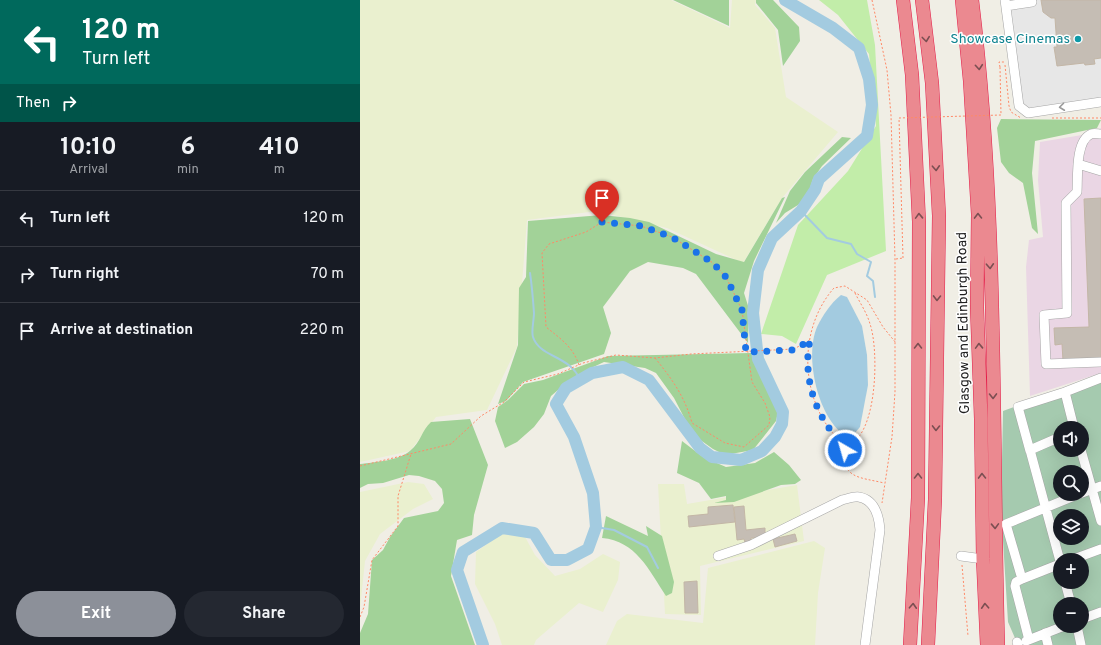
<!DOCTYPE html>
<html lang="en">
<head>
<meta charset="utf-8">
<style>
	:root { --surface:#171b24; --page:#242831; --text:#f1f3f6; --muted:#9ea1a6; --line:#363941; --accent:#8c9099 }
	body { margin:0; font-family:Overpass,sans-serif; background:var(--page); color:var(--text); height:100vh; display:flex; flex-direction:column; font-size:15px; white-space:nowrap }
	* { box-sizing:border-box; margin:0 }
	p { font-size:13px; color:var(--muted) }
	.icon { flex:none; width:22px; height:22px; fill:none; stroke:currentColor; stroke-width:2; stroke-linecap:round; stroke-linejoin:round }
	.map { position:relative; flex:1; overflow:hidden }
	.drawer { display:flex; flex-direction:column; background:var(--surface); width:360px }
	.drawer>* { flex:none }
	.top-card { background:#00695c; color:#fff; overflow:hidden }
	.controls { position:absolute; left:693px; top:421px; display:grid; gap:8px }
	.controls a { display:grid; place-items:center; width:36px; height:36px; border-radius:50%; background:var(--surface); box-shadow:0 4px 16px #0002; font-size:20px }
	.pin { position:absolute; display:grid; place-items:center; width:34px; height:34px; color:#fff; margin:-41px -17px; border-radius:50% 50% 50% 0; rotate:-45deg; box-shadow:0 0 4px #0007 }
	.pin .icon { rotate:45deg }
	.me { position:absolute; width:44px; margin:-22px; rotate:322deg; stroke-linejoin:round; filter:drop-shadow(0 0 3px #0008) }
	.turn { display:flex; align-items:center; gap:14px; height:84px; padding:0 16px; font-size:18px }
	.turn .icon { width:52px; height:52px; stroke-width:2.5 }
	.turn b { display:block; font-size:28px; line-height:34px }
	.then { display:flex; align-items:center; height:38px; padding:0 16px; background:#0003; gap:8px; font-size:15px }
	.eta { display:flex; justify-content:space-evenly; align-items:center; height:68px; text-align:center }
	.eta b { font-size:24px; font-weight:700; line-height:28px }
	.primary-button { display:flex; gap:8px; margin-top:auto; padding:8px 16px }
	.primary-button a { flex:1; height:46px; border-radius:24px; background:var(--accent); color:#fff; font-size:16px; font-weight:700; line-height:46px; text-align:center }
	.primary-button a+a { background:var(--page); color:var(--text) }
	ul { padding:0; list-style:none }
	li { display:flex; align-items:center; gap:12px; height:56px; padding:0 16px; border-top:1px solid var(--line) }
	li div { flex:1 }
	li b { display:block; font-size:15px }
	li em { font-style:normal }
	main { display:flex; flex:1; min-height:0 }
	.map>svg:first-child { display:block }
</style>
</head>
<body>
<main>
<section class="drawer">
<div class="top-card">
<div class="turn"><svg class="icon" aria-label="left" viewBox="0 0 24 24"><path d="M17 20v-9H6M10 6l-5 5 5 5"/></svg><div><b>120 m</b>Turn left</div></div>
<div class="then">Then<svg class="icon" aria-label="right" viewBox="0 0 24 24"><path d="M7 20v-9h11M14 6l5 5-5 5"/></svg></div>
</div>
<div class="eta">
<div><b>10:10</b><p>Arrival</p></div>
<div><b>6</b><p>min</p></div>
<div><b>410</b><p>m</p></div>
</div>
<ul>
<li><svg class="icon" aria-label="left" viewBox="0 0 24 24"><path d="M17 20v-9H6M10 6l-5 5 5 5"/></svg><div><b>Turn left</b></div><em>120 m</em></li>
<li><svg class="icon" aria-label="right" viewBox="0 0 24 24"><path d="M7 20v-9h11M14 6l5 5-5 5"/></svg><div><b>Turn right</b></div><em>70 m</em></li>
<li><svg class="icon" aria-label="arrive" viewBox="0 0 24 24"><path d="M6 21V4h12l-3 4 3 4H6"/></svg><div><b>Arrive at destination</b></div><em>220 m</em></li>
</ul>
<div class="primary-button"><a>Exit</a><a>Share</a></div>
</section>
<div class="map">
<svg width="741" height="645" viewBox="0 0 741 645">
	<rect width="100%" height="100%" fill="#f0eee5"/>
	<path fill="#ead6e4" d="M741 128V373L670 396 666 267 669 240 683 237 678 180 680 142 722 135Z"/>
	<path fill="#eaf0cf" d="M0 0H311L370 28 372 0H396L395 5 415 28 426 97 478 132 422 198 383 263 307 228 237 211 167 220 157 347 127 410 76 417 50 451 0 462Z
		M48 482 64 484 73 499 53 509 20 534 5 561 0 609V492Z
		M298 484H324L327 504 437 485 444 541 340 566 341 615 305 614Z
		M141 534 164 535 175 555 195 576 220 569 243 554 260 562 258 580 243 612 219 603 176 640 174 645H142L135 624 115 584 116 552Z
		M454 541 465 548 458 593 455 645H246L257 621 267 614 343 623 348 568Z"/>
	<path fill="#c2eda9" d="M459 0H507L515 45 526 251 467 275 436 344 422 336 401 334 438 225 488 171 516 126 509 54 478 15Z"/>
	<path fill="#a2d298" d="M313 0H369V26Z
		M396 0H413L439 27 440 41 423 66 418 30 396 3Z
		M641 119 741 120 737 128 675 141 672 173 678 234 672 228 663 183 649 173 641 162 637 128Z
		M482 137 491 138 462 166 453 179 448 194 438 205 425 213 416 223 430 191 445 172Z
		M425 197 394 261 384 293 389 309 388 343 336 274 323 268 288 262 270 271 243 307 251 333 244 354 163 382 146 401 138 404 158 345 159 288 166 277 168 221 242 215 270 218 289 222 356 254 384 262 422 198Z
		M391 353 418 412 416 421 393 450 365 455 353 449 339 439 330 429 314 398 296 373 285 368 244 362 229 369 205 384 191 396 184 414 174 427 157 442 145 448 135 421 138 407 148 400 164 384 183 380 248 356Z
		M110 419 128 465 114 515 112 535 97 540 91 576 115 645H0V633L8 614 12 560 23 550 30 537 44 518 78 511 84 503 82 489 75 481 59 476 49 475 23 483 8 484 0 488V464C15 462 39 461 51 450 60 443 62 430 71 422Z
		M322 441 343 457 366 467 395 463 414 452 429 465 441 480 435 484 421 485 374 502 354 503 366 500V496L351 499 339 483 317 473Z
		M246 516 288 536 286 526 302 536 314 582 312 593 306 596C289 570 276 541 242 538Z"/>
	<path fill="#a5caaf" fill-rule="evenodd" d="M741 375V645H658L648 622 641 508 643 411ZM700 428H722V450H700ZM700 472H722V494H700ZM700 516H722V538H700ZM700 560H722V582H700ZM700 604H722V626H700Z"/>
	<path fill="#e7e7e7" d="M641 0H741V103L663 113 654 103Z"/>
	<path fill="#a3cbe0" d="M481 295 487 297 502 326 507 355 508 385 500 427 494 434 487 437C458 420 444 357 457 327 463 315 470 304 481 295Z"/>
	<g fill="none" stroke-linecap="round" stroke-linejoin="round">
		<path stroke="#a3cbe0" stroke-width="2" d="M441 211 467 238 491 244 497 254 511 262 507 276 513 281 515 297
			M170 273C172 286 173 299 174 313 174 320 171 331 173 337 180 358 210 355 220 380
			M236 527 254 530 287 547 298 568"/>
		<path stroke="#a3cbe0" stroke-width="12" d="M123 645 97 570 103 552 142 528 174 533 191 560H207L228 549 236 527 233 493 214 437 196 404 206 388 232 373 263 367 289 380 340 448 352 457 381 460 402 451 415 437 422 424 423 412 398 359 393 313 398 270 412 238 441 211 455 190 459 179 507 136 512 105 509 79 499 48 473 28 425 0"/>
	</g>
	<path fill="#c5bdb4" stroke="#c3b6a6" d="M681 0H741V58L734 59 735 64 725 65 724 63 697 66 694 47H697L695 18H691L683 12Z
		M741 198V359L703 361 702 344 695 345 694 328 729 327 724 199Z
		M373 505 375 522 329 527 328 516 348 514V507Z
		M384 506 386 530 405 528V537L391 538V542L385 543 384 539 377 540 374 507Z
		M435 534 437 541 415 547 413 539Z
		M337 581 338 613H325L324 582Z"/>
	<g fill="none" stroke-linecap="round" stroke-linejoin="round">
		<defs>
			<path id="minor" d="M645 0 659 106 668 113 741 102
				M646 6 672 2
				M741 134C738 134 734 133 731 134 715 141 718 177 717 192L706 203 707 313 684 315 686 364 741 362
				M718 164 741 171
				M705 392 714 428
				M700 437 670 450 700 561
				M721 450 741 521
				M670 451 658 407 705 392 741 378
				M722 493 741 486
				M358 556 391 545 482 500C487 499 494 496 499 497 515 500 519 516 520 530L505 645
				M601 556 623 559
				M711 560 741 549
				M700 564 662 579 646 524 719 494
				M662 579 656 582 655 586 669 640
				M705 582 711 604
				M722 619 741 612
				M717 626 721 645
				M685 633 688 645
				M666 641 704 626
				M657 642 658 645"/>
			<path id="highway" d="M543 0 552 75 559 222 558 498 550 645
				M562 0 572 83 579 216 575 499 568 645
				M602 0 610 81 618 214 617 308 621 419 623 559 627 645
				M612 0C638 214 632 430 638 645"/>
		</defs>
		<use href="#minor" stroke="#a6a6a6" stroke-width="10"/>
		<use href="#highway" stroke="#e41d49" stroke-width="14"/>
		<path stroke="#ff8967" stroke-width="1" stroke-dasharray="2 2" stroke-linecap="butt" d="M512 0 527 70 531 115 535 259V392L532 437 522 503
			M645 65 649 106 651 112 661 118
			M640 67 639 62H645
			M692 118H741
			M536 259 543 258
			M495 293C500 303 507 313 510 324 519 349 518 438 486 446 440 409 435 332 474 288L485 286 507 300 523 327 536 343
			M219 365C213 347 201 339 186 327L182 253 189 244 226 232 242 222 281 226 312 237 353 263 366 277 382 310 392 382 405 403 410 417 409 425 384 447 365 443 332 423C325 397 312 379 295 358
			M486 446C479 479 500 477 524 483
			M0 466 91 444 121 416 144 402 164 382 198 374 223 363 256 355 295 358 331 354 434 349 450 340
			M602 565 608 636
			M0 617 4 607 12 560 38 526V496L51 454"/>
		<use href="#minor" stroke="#fff" stroke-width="9"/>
		<use href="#highway" stroke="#eb8990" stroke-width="13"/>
		<path stroke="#ff8967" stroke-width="1" stroke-dasharray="2 2" stroke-linecap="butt" d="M543 258 539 118 641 115 640 67"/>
	</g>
	<defs><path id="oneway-chevron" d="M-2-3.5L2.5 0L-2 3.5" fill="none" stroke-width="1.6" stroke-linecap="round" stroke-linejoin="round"/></defs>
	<g stroke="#7b4f52">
		<use href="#oneway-chevron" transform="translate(566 39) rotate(83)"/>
		<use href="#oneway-chevron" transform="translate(619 67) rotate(85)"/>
		<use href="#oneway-chevron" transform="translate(576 168) rotate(87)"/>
		<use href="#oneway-chevron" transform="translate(559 216) rotate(-92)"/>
		<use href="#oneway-chevron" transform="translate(618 216) rotate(-91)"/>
		<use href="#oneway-chevron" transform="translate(630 266) rotate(87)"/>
		<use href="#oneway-chevron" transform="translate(577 298) rotate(91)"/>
		<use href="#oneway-chevron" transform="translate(558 346) rotate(-90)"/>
		<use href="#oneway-chevron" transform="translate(619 346) rotate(-92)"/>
		<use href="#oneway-chevron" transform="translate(633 396) rotate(89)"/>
		<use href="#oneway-chevron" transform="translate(576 428) rotate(91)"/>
		<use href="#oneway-chevron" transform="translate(558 476) rotate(-90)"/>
		<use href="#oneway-chevron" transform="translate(622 476) rotate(-91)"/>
		<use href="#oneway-chevron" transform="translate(635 526) rotate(88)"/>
		<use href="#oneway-chevron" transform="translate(553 606) rotate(-87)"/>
		<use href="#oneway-chevron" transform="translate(625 606) rotate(-93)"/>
	</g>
	<use stroke="#9a9a9a" href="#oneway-chevron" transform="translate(702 107) rotate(173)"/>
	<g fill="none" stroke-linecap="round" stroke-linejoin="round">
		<path stroke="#1a73e8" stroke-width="7" stroke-dasharray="0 12.6" d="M242 222 281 226 312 237 353 263 366 277 382 310 386 352 434 350 450 340C442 377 456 422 486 446L485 450"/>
	</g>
	<circle fill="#0f9aa8" stroke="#fff" stroke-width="1.5" cx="718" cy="39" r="4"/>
	<g text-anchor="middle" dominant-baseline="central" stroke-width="3" stroke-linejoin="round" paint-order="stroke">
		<g font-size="14" fill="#0d838f" stroke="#fff" text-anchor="end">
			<text x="710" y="39">Showcase Cinemas</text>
		</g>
		<g font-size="14" fill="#1f1f1f" stroke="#fff">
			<text transform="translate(604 323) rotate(-91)">Glasgow and Edinburgh Road</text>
		</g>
	</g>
</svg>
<div class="controls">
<a><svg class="icon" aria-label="sound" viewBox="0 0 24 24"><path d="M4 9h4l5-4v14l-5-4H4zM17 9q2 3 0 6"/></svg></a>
<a><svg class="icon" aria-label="search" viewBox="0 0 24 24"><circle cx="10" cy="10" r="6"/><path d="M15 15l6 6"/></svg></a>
<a><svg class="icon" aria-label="layers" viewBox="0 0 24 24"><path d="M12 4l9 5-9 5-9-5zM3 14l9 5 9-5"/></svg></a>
<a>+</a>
<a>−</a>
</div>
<div class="pin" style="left:242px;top:222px;background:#d93025"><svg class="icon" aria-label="arrive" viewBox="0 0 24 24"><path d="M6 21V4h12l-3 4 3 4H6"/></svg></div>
<svg class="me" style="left:485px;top:450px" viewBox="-20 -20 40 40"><circle r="17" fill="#1a73e8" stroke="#fff" stroke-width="3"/><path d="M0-11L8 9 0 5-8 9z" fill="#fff"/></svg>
</div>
</main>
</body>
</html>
